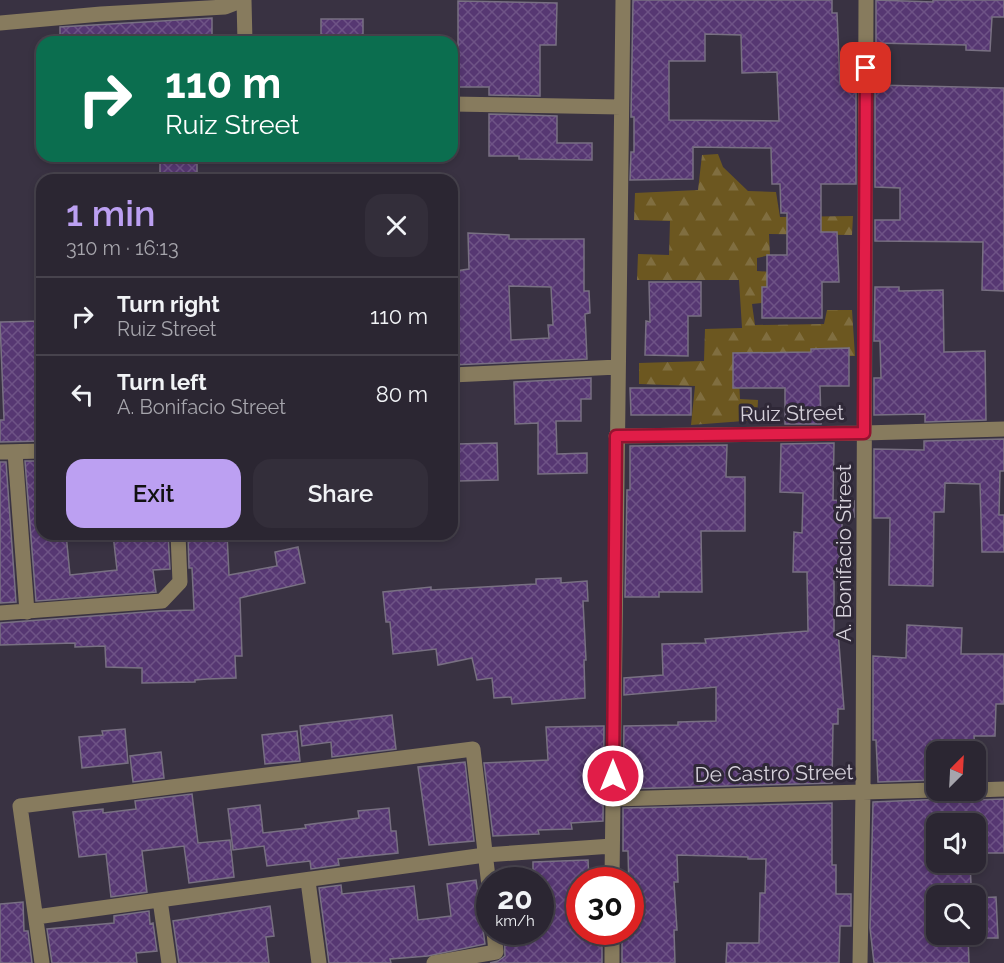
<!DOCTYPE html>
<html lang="en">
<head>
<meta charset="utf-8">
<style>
	:root { --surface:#2b2632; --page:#332e3a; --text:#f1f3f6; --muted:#a6a5ac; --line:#47434d; --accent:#bca0f2 }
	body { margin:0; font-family:Raleway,sans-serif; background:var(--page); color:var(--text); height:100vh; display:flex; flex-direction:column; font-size:22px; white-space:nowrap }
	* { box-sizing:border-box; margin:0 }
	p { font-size:20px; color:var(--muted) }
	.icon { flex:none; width:33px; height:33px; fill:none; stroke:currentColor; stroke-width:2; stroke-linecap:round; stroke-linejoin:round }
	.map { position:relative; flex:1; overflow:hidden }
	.side { position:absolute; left:36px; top:174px; width:422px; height:366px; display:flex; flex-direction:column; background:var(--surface); border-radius:18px; box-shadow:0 3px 9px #0003,0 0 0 2px var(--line) }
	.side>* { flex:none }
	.top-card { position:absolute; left:36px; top:36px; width:422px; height:126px; border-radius:18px; box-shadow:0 3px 9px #0003,0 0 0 2px var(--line); background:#0b6e4f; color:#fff; overflow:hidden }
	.needle { width:39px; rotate:24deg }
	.controls { position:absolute; left:926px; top:741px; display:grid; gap:12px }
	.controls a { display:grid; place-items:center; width:60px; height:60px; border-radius:12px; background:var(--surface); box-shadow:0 3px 9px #0003,0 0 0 2px var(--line); font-size:30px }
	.speed { position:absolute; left:476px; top:867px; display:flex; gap:12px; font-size:30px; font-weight:700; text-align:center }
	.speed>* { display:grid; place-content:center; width:78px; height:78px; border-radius:50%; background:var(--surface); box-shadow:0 3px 9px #0003,0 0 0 2px var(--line); line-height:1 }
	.speed small { font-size:15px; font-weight:400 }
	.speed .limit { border:9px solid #d22; background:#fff; color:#111 }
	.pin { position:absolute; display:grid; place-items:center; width:51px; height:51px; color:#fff; margin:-26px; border-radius:12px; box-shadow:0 3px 9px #0006 }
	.me { position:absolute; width:66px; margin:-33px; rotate:0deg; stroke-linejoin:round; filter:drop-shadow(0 0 4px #0008) }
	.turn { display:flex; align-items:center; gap:21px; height:126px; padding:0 30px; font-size:27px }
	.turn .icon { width:78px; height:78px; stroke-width:2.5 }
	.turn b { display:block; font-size:42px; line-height:51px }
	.round { display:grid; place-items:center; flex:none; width:63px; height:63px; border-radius:18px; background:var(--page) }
	.overview { display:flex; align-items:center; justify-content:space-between; height:102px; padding:0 30px }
	h1 { font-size:36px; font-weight:600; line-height:45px; color:var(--accent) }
	.cta { display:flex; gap:12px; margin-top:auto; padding:12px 30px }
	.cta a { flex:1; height:69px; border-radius:18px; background:var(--accent); color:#111; font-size:24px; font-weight:600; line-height:69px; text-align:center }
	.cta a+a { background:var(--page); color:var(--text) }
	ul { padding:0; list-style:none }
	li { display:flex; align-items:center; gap:18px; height:78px; padding:0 30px; border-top:2px solid var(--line) }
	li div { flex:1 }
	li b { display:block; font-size:22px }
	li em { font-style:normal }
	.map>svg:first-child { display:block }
</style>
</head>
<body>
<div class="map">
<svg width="1004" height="963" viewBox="0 0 1004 963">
	<defs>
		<pattern id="forest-firs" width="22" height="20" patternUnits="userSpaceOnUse" patternTransform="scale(1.5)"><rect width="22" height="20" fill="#6c5720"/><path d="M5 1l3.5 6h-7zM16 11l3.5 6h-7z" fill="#806e40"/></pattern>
		<pattern id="building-cross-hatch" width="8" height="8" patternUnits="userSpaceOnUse" patternTransform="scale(1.5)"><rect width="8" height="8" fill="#563772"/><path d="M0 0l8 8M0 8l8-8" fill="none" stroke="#6e5386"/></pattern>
	</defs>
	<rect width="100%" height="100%" fill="#393242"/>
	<path fill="url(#forest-firs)" d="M718 154 723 167 748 191 776 192 780 217 853 216 852 235 769 234 770 255 757 258V271L772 272V302L752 304 755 325 824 324 827 310H852L855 356 738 357 740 399 758 400 757 420 691 425 695 386 639 384V363L704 361 705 329 742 328 739 280H637L638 254 669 255 670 221 634 220 635 193 698 190 702 155Z"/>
	<path fill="url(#building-cross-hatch)" stroke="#787082" stroke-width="1.5" fill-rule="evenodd" d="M633 0H832V13H837L840 84 856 85V184H821V232H837L839 282H822V318H762V287H767V255H787V213H781L780 184H772L771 148 693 147V179L630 180 631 152H634V117H631ZM705 34 741 35 742 73 777 72 779 121 669 120V61H705Z
		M876 0 933 2V0H1004V17H992L990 51 966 50V45L876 43Z
		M458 1 557 3 556 45H540V96L489 95V87H458Z
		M212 18V42H60V27Z
		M321 19H363V42H321Z
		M875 85 1004 88V291L982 290 983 242 875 241V220H900V188L875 187Z
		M489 114 557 116V143H592V160L519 159V156H489Z
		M160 157H197V180H160Z
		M468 233 509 235V239H584V291H589L590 313 585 314 587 359 452 365V342H459L455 292 459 291 456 271 469 269ZM509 286 551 287 553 325H548L549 338 511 340Z
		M649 282H701V316H688V356L645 355 646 321 650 322Z
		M875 287H899V291L943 290 944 352 985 351 986 420 925 422V414L874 415V378H881L880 341H874Z
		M42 321V362H37L38 382H36L38 427 42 428V441L0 442V420H4L0 322Z
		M849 348V386H820L821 424H785V388H733V353L811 352V349Z
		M591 378V399H581V421H556L557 454 587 453V473L538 474V423L515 424 514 382Z
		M630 388H691V415H631Z
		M1004 439V471H1000L999 515H1004V552H982L980 484 945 483 944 512H934L933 586 889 585 890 518H874V449L924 450V441Z
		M497 443 498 480 458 481 457 444Z
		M834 443 833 500 854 501V517H842V531H840L839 573H834V632L838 631 844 709H838V724H833L832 783 623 789 624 726 678 725V722L716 721V687L624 695V678L663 675 662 644 706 643 705 639 808 631 807 572H793L794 532 802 533 803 493 780 492 781 444Z
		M727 445 726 477H745V531H701L702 592H659V597H625L627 490H630V446Z
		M25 461H42V534H66L70 575 117 570 113 534H168L170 569 153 570 156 592 36 601Z
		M0 462H6L16 602 0 603Z
		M188 534H227L229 575 277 566 275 552 298 547 305 583 240 598 242 656H235L236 678 207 679 195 680V682L142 683V668L106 667 105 646 75 647V643L0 645V623L159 611 194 610 192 568H189Z
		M561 578V583L587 581 588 601H583L586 660H584L585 698 512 704 511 697 494 698 492 678 477 680 472 658 438 665 436 649 393 654 390 622H386L383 592 431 587V590L536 584V579Z
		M907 625 962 628 961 654H1004V704H996L995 736H974L975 752H936V780L878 782 876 740H873V656L906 658Z
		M392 715 396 749 332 757 331 742 302 746 300 726Z
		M603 726H604L603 821 571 823 572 829 538 830 539 834 493 836 484 763 548 760 546 727Z
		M125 729 128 763 82 768 79 737 103 735 102 731Z
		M297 731 300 761 265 764 262 735Z
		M161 752 164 778 133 782 130 756Z
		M465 762 474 841 429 845 418 767Z
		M192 794 198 843 230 840 234 877 189 883 184 846 142 851 147 892 111 897 106 854 79 857 73 812 103 809V813L136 809 135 801Z
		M969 798 975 800 1004 799V853H975V824H936V862H970L971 884 936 885V934H968L969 963H874L870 928 873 802Z
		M832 803V865H836V894H851V926H840L839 963H726L727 943H759L760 893H765L766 859H748V857L677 855 678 882H674L677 930H674L675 963H622V932H630L628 851H623V808Z
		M260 805 263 833 306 828 305 825 359 818 358 811 389 808 391 831H396L398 853 338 859 339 865 311 869 310 861 267 866 264 846 233 850 228 809Z
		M588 860 589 880H579V932H586L587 936H602V963H490L498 961 505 956 504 932H540V880H533V862Z
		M476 880 485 944 428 956 390 959 391 963H329L319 888 341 885 342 894 414 886 418 920 451 916 447 884Z
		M996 897 998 938H975V898Z
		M23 902 24 931H28L32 963H0V904Z
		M270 906 274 936 266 937 269 963H179L173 921Z
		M149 911 150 924 153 923 157 951 136 953 137 963H52L47 929 114 923V916Z"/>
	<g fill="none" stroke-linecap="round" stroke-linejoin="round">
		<path stroke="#877b5e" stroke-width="15" d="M244 0 245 42
			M0 23 101 14 225 7 243 0
			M452 104 621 107
			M452 375 618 367
			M616 436 864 433 1004 429
			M0 452 42 451
			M15 452 27 612
			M0 613 162 601 180 582 178 534
			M975 790 1004 789
			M613 799 936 790
			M612 880 623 0
			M308 881 319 963
			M160 900 169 963
			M36 917 485 855 612 846
			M42 963 20 806 473 749 489 886
			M434 963 496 952 494 932
			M612 963V932
			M860 963 863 792 866 0"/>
	</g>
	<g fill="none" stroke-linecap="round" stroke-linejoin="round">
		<defs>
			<path id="route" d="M613 776 616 436 864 433 866 68"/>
		</defs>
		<use href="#route" stroke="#92132f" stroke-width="15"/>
		<use href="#route" stroke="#e11d48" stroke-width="10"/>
	</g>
	<g text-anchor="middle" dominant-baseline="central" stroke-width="6" stroke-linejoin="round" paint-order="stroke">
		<g font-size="21" fill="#d6d1db" stroke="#2f2837">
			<text transform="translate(792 413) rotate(-1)">Ruiz Street</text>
			<text transform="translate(843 553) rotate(-90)">A. Bonifacio Street</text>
			<text transform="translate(774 773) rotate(-1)">De Castro Street</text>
		</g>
	</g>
</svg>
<div class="controls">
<a><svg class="needle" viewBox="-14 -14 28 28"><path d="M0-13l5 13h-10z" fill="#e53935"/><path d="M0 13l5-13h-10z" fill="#a6a5ac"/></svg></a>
<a><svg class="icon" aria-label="sound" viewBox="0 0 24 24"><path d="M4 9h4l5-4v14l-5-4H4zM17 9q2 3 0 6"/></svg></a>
<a><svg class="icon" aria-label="search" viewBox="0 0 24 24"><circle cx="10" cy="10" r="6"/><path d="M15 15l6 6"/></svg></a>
</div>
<div class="speed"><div>20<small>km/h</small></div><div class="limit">30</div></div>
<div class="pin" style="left:866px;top:68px;background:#d93025"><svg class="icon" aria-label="arrive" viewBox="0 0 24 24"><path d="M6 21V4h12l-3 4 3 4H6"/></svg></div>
<svg class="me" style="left:613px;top:776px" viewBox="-20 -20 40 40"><circle r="17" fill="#e11d48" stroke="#fff" stroke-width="3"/><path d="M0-11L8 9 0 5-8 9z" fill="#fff"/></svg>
<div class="top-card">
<div class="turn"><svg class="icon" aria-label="right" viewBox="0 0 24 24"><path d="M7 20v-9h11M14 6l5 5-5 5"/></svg><div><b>110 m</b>Ruiz Street</div></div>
</div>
<section class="side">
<div class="overview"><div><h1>1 min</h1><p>310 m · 16:13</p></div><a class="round"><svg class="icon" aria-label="close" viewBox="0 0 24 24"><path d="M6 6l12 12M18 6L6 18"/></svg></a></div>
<ul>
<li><svg class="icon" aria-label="right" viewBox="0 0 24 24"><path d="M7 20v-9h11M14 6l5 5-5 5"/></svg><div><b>Turn right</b><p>Ruiz Street</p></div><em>110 m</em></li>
<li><svg class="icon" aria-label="left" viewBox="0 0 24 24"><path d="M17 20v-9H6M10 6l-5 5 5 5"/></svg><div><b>Turn left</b><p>A. Bonifacio Street</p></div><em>80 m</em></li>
</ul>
<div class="cta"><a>Exit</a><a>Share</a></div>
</section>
</div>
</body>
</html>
